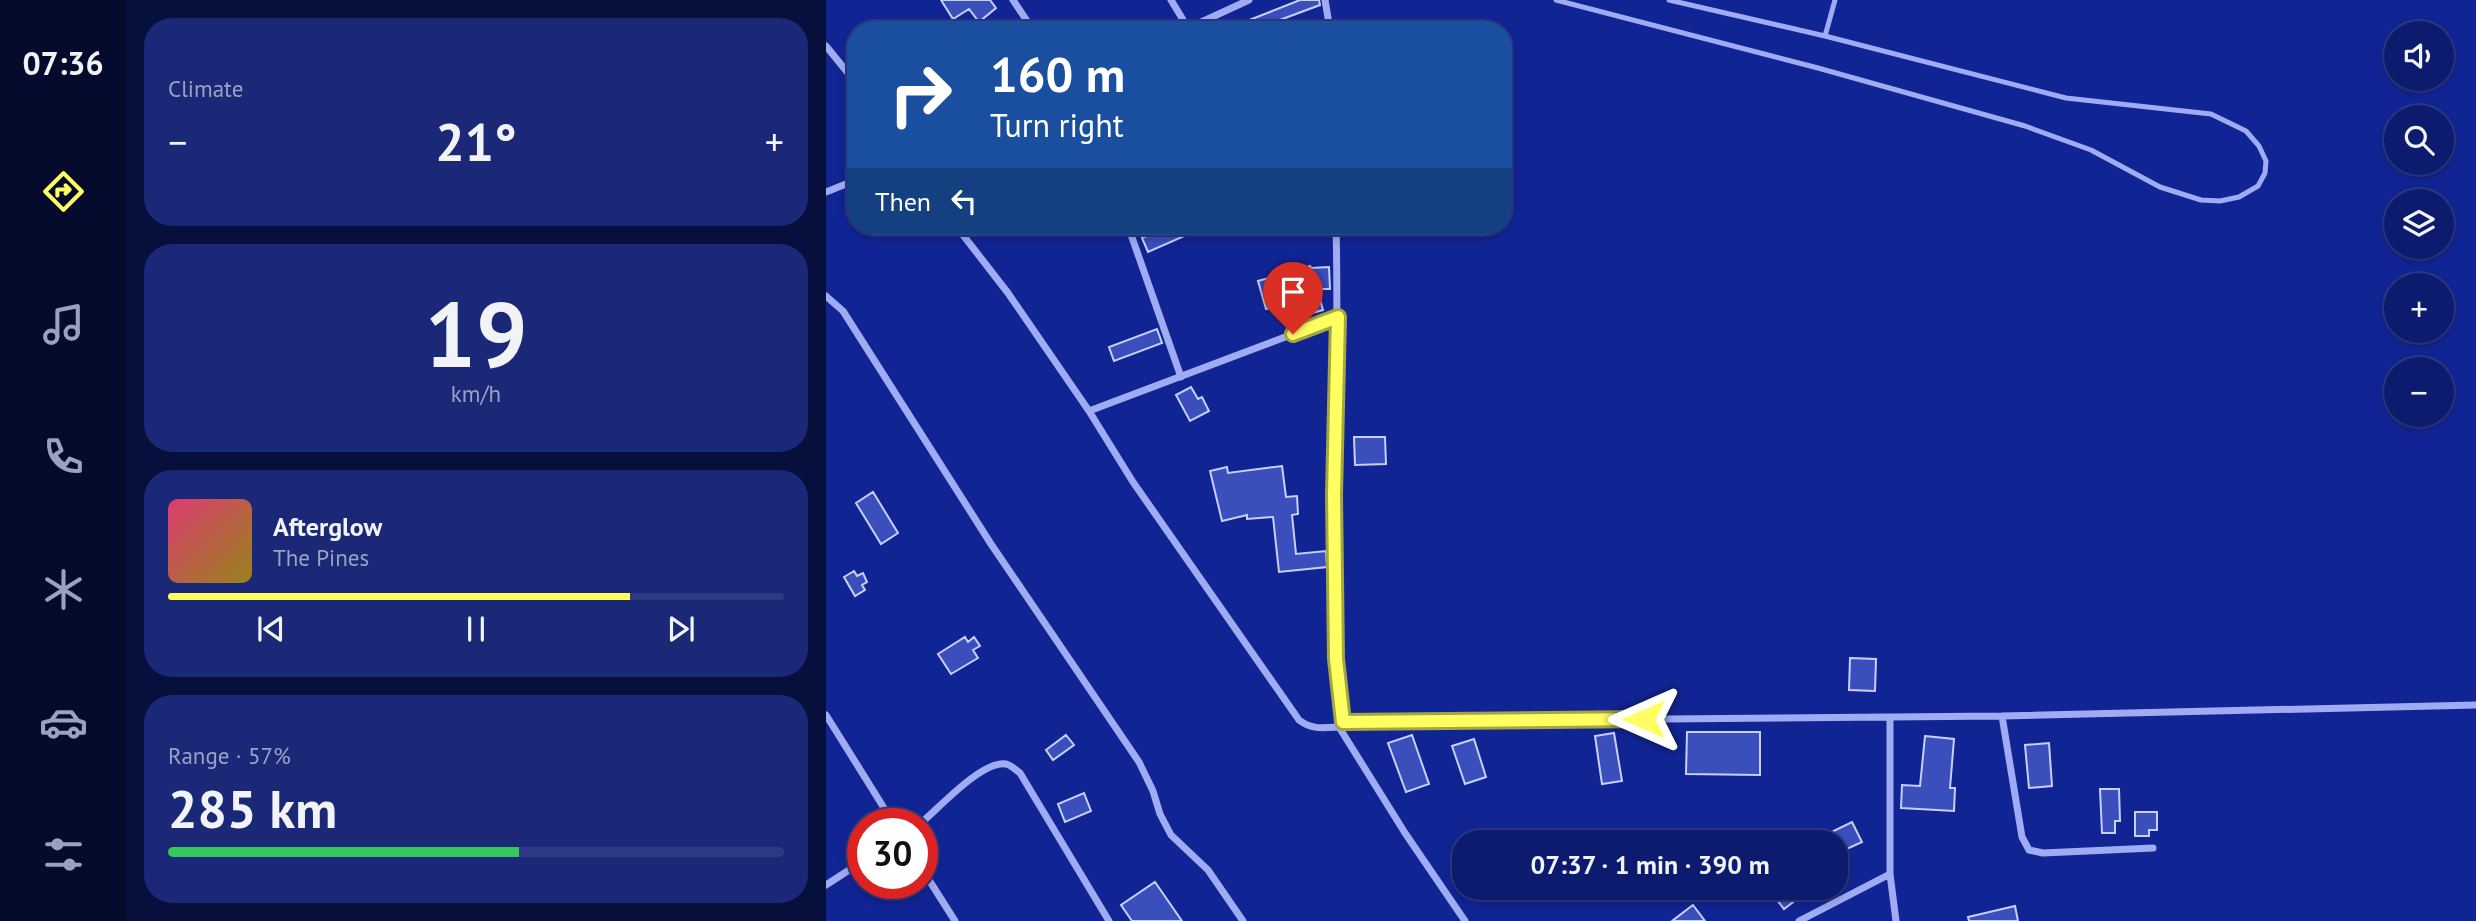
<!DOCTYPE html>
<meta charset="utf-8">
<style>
:root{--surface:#0d1b6f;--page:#1b2877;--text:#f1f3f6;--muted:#9aa1c3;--line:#2d3982;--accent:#feff61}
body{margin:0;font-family:"PT Sans",sans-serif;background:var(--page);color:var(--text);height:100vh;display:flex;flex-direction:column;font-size:26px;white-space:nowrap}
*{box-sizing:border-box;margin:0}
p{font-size:23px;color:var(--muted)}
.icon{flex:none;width:38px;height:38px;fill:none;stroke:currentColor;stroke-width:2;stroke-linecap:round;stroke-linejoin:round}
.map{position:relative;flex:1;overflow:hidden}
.details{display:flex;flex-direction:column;gap:18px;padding:18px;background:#070f3d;width:700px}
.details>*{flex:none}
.top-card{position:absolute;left:21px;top:21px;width:665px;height:214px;border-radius:28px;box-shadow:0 4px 10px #0003,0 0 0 2px var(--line);background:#1a4fa0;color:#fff;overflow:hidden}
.fabs{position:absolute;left:1558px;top:21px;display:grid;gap:14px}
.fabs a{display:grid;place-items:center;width:70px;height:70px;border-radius:50%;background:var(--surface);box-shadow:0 4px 10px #0003,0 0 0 2px var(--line);font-size:35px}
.speed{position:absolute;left:21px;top:808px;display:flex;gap:14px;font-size:35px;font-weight:700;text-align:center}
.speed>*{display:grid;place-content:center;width:91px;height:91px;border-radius:50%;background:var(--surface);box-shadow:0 4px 10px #0003,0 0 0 2px var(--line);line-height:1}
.speed .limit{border:10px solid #d22;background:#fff;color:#111}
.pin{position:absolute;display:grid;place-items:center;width:60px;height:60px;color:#fff;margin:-72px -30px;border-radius:50% 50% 50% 0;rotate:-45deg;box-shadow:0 0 7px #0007}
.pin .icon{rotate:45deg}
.me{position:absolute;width:77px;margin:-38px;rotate:270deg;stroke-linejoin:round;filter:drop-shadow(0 0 5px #0008)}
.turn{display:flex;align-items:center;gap:24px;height:147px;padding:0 28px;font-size:32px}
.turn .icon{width:91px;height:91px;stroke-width:2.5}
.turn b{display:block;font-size:49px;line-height:60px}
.then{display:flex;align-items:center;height:66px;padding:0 28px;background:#0003;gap:14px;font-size:26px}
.big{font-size:52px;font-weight:600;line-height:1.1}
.details .card{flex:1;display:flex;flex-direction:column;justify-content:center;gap:10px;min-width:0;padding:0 24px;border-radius:28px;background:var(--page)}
.details .dial{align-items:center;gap:0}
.dial b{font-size:91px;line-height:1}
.song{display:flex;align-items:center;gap:21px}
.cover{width:84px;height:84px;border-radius:10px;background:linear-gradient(135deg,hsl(340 70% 55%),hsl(50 70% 35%))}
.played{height:7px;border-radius:4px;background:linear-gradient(90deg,var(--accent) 75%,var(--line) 75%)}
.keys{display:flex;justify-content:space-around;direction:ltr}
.heat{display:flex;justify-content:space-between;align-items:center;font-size:38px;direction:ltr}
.charge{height:10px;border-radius:5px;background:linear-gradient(90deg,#34c759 57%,var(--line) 0)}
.trip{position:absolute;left:626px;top:830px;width:396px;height:70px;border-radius:28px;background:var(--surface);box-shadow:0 4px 10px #0003,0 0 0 2px var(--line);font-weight:600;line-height:70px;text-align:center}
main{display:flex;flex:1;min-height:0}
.menu{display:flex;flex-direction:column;width:126px;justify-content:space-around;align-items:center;background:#050b2c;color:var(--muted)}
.menu .icon{width:49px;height:49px}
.menu .active{color:var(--accent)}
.menu b{font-size:32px;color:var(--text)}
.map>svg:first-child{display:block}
.building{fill:#3a4ebc;stroke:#c7d0fd;stroke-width:2}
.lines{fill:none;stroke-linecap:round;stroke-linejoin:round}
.lane{stroke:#9facf3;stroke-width:5}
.street{stroke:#9facf3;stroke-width:7}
.route-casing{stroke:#a5a63f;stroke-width:18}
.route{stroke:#feff61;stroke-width:12}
</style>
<main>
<nav class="menu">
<b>07:36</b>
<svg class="icon active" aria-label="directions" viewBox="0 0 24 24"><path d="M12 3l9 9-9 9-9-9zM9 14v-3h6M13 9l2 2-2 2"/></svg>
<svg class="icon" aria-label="music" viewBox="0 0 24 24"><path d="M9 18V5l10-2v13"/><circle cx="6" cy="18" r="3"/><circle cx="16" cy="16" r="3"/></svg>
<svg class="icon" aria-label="phone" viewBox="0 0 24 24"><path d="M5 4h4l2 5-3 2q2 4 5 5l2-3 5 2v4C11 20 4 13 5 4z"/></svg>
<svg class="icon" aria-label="climate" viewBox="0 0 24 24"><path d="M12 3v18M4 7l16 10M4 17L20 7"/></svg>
<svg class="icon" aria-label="car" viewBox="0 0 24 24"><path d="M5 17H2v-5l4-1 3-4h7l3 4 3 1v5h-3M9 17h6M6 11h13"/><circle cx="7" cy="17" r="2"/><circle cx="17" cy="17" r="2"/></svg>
<svg class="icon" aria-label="filters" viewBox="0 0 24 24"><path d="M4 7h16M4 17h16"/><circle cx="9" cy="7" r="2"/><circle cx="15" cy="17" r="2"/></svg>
</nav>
<section class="details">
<div class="card"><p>Climate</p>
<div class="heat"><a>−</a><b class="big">21°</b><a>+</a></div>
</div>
<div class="card dial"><b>19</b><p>km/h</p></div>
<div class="card">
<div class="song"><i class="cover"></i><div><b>Afterglow</b><p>The Pines</p></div></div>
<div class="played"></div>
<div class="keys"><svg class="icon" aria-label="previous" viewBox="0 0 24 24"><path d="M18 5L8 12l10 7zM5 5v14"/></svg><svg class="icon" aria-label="pause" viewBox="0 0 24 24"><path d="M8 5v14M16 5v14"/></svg><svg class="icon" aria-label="next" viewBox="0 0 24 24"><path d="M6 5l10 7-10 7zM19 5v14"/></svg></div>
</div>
<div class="card"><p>Range · 57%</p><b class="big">285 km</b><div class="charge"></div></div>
</section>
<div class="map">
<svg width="1650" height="921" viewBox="0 0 1650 921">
<rect width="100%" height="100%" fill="#112494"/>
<path class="building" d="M115 0H164L170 8 153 22 143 9 127 19Z
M474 0H493L494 5 427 30H398Z
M343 226H381L322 252 316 238Z
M484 266 485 268 503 267 504 289H491L497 310 472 317 467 302 440 309 432 281Z
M331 329 336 343 288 361 283 347Z
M365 387 372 399 376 397 383 411 364 421 350 395Z
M528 437H559L560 464 529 465Z
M456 466 460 497 471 496 472 514 466 515 470 554 500 551 501 567 453 572 447 517 421 519V515L396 521 384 471 401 467 402 473Z
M47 492 72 533 55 544 30 503Z
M28 571 31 576 37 573 41 582 36 585 39 590 29 596 18 577Z
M139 637 142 642 148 637 154 646 147 650 152 658 125 674 112 654Z
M1024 658 1050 659 1049 691 1023 690Z
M861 732H934V775L860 774Z
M788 733 796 781 776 784 769 736Z
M240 735 248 745 227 760 220 750Z
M586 735 603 784 580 792 562 743Z
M1099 736 1128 739 1124 788H1129L1128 811 1075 808 1076 785 1094 786Z
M648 739 660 777 639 784 626 746Z
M1223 743 1226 786 1203 788 1199 745Z
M1274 789H1293L1294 821H1289V833H1276Z
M258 793 265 811 239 822 232 804Z
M1309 812H1331V830H1323V836H1309Z
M1026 822 1036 842 1010 854V842H985Z
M329 882 356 921H306L295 905Z
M941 887H962L971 899 958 909Z
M867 905 879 921H846Z
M1189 906 1192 921H1143L1142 917Z"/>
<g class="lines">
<path class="lane" d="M730 0 992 68 1199 126 1265 150 1334 187 1375 200 1394 201 1413 197 1432 186 1439 173 1440 161 1433 146 1420 131 1385 114 1240 98 999 36 843 0
M999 36 1009 0"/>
<path class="street" d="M187 0 207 30
M345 0 362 28
M499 0 504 30
M358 30 423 0
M0 46 30 83
M0 192 30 180
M130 226 182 293 263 411 307 482 473 720C486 730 497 728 513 727L517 722C509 671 510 619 509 567 508 453 513 340 510 226
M302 226 355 377
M0 296 17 311 165 544 313 762 327 791 334 814 345 835 382 870 417 921
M263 411 512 317
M0 715 68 824
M1176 716 1196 837 1203 850 1217 853 1327 848
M1064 717V874L1070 921
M517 722 1176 716 1650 705
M513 727 579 833 639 921
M94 824C112 809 156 760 180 764 185 765 190 770 194 773L283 921
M96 869 129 921
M0 885 37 861
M973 921 1064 874"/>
</g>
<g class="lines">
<defs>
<path id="route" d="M467 334 512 317 508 495 510 659 517 722 818 719"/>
</defs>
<use href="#route" class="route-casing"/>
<use href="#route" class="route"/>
</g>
</svg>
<div class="fabs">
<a><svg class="icon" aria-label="sound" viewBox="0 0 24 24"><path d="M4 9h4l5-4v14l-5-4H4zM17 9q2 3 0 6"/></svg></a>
<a><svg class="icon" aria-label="search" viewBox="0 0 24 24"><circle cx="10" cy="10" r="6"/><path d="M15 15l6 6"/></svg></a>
<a><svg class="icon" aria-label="layers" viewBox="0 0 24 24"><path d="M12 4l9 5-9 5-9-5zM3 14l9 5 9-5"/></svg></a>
<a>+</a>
<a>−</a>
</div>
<div class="speed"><div class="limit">30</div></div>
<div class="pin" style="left:467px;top:334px;background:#d93025"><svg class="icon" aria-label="arrive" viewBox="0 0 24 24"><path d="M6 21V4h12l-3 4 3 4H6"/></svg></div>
<svg class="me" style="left:818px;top:719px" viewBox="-20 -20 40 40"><path d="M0-17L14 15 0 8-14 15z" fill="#feff61" stroke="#fff" stroke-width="4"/></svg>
<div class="trip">07:37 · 1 min · 390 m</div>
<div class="top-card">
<div class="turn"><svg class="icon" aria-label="right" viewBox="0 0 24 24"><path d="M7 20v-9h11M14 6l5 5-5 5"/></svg><div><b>160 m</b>Turn right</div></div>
<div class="then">Then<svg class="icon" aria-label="left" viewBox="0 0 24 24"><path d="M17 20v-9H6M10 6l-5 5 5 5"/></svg></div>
</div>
</div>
</main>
